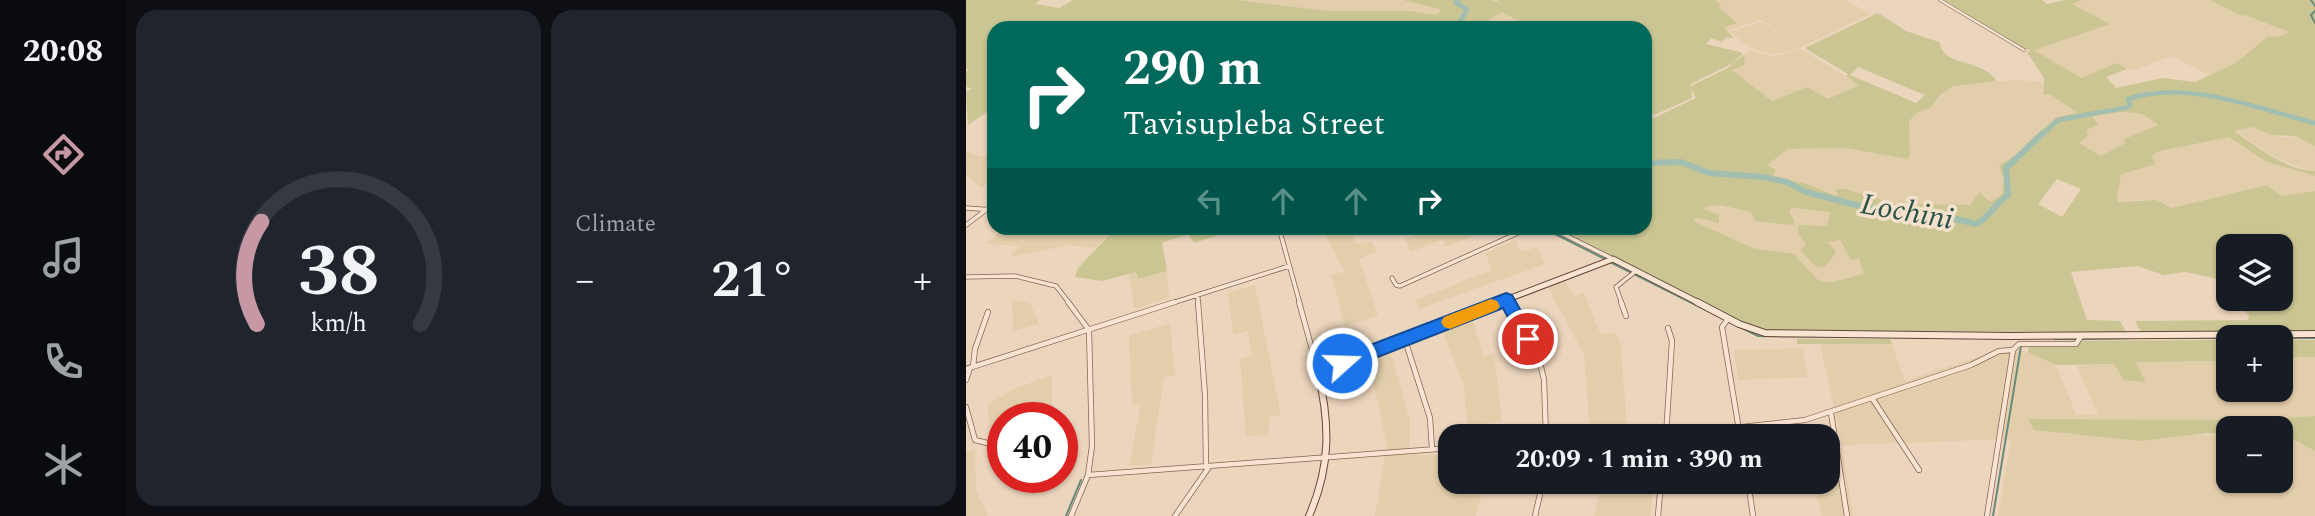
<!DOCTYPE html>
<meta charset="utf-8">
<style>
:root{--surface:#171b24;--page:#20242c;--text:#f1f3f6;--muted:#9ea1a6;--line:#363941;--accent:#c698a3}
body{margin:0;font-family:Spectral,serif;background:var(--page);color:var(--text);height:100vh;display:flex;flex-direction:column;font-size:26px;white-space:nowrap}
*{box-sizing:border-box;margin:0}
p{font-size:23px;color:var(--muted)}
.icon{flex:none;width:38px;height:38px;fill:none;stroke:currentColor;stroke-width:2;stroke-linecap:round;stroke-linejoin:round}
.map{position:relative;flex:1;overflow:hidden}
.side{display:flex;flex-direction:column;gap:10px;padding:10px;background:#0d0f14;width:840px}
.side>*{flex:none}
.top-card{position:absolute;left:21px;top:21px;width:665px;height:214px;border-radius:21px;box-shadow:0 2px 5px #0004;background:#00695c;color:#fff;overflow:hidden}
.fabs{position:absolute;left:1250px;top:234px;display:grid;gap:14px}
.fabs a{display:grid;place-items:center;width:77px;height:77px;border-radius:14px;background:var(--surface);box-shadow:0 2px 5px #0004;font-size:35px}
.speed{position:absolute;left:21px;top:402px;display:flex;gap:14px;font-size:35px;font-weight:700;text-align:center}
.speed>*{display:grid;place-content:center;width:91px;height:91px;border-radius:50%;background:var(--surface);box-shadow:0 2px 5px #0004;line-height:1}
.speed .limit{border:10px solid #d22;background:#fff;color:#111}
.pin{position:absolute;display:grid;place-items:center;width:60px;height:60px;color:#fff;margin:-30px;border:4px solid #fff;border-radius:50%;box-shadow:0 2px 7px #0007}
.me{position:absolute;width:77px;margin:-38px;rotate:70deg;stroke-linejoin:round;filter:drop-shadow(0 0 5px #0008)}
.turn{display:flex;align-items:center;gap:24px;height:147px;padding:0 21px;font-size:32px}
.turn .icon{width:91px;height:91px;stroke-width:2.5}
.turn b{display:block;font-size:49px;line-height:60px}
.lanes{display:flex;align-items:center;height:66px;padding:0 21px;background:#0003;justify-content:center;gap:35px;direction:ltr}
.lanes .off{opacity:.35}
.big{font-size:52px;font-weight:700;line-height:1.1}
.side .card{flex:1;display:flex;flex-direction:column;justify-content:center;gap:10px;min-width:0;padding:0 24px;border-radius:21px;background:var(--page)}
.side .dial{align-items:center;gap:0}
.dial svg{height:182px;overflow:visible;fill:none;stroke:var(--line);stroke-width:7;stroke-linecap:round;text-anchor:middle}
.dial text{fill:var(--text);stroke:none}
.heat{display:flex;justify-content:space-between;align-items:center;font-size:38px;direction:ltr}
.side .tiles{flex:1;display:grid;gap:10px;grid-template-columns:repeat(2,1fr)}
.trip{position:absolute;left:472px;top:424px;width:402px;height:70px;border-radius:21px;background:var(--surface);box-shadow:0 2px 5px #0004;font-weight:700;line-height:70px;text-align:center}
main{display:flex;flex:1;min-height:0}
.dock{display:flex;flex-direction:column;width:126px;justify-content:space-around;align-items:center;background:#090b0e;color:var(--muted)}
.dock .icon{width:49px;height:49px}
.dock .active{color:var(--accent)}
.dock b{font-size:32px;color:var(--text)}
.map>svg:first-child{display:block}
.farmland{fill:#e2ceab}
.green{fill:#cac592;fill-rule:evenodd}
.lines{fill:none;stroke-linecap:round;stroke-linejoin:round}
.stream{stroke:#698b7c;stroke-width:2}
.river-far1{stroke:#a1beb0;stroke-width:4.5}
.river{stroke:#a1beb0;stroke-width:6}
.street-far2-casing{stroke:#846657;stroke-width:3.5}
.street-far1-casing{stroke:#846657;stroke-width:5}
.street-casing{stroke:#846657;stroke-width:6}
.secondary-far1-casing{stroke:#65473a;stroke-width:7}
.secondary-casing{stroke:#65473a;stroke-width:8}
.street-far2{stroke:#f8e4d0;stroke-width:2.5}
.street-far1{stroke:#f8e4d0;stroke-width:3.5}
.street{stroke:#f8e4d0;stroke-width:4.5}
.secondary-far1{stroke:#f8e4d0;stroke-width:5}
.secondary{stroke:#f8e4d0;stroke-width:6}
.route{fill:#1a73e8;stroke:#114b97;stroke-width:2}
.slow{fill:#f59e0b}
.labels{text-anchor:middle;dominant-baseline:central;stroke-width:7;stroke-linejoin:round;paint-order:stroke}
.water-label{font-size:30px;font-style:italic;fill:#2a5348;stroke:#f4e1cc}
</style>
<main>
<nav class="dock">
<b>20:08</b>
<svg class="icon active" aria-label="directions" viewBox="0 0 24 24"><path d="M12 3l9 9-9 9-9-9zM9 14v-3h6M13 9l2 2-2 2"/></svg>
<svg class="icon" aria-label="music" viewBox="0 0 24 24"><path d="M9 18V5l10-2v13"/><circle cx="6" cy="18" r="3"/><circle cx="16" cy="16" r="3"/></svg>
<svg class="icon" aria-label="phone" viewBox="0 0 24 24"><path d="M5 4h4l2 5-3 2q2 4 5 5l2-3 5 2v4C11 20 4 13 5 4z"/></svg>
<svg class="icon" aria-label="climate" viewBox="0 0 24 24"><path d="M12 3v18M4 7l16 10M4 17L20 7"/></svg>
</nav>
<section class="side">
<div class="tiles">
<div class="card dial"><svg viewBox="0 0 100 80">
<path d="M14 69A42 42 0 1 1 86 69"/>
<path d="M14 69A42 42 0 0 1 16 24" stroke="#c698a3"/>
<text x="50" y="56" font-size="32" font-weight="700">38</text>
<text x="50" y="72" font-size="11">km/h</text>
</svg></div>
<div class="card"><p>Climate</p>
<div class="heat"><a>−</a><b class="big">21°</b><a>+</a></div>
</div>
</div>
</section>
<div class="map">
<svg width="1349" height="516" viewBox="0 0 1349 516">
<rect width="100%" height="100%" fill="#ecd5bd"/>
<path class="farmland" d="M271 0H437L463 5 474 11 468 15 445 11H363Z
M748 0H879L905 14 827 51 804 54 785 48 763 32 795 22 826 40 795 20 762 30 759 27 770 23 751 7 756 5Z
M1117 0H1244L1276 16 1279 14 1324 32 1315 36 1301 37 1270 63 1244 75 1205 56 1165 71 1151 63 1115 78 1067 50 1143 24 1105 4Z
M536 12 561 23 566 28H518L523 20Z
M835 49 894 85 861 99 841 87 806 101 765 69 778 65 779 54 784 51 809 56Z
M1054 80 1076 82 1077 94 1085 95 1113 114 1074 133 1060 144 1058 151 1034 169 1038 179 1036 195 1024 203 1010 200 1004 205 990 206 930 204 879 189 872 196 841 184 805 176 802 166 820 149 880 148 941 159 944 155 943 121 951 113 966 107 981 90 996 84Z
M1157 112 1176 114 1194 125 1158 139 1159 143 1135 156 1112 143 1121 135 1120 130 1125 116Z
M1286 127 1317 138 1330 136 1349 146V171L1337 169 1305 155 1268 130Z
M1263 137 1299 161 1349 176V191L1316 197 1301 185 1206 208 1198 203 1180 200 1152 201 1150 194 1154 175 1169 168 1190 152Z
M28 149V179L15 188 0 174V151L16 157Z
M754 205 786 212H823L825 208 864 212 861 226 835 238 841 246 835 250 862 267 870 252 862 242 874 239 885 260 893 259 899 274 866 282 853 281 828 254 787 248 727 221 729 218 743 222 739 207Z
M86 228H150L129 248 104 245 44 257 53 246 21 244 36 229 73 231Z
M355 228H385L390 244 406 241 411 252 393 259 412 315 379 326 365 275 379 271Z
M471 228H512L515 233 481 247 476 240 445 252 438 239Z
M549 240 555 252 571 247 579 264 453 309 450 300 525 270 520 253Z
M201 271 203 298 168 309 163 274 171 272 173 279Z
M599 281 608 296 618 293 635 335 650 332 655 346 661 432 624 434 618 355 582 287Z
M289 285 315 416 304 417 302 435 280 436 274 359 286 355 282 331 267 335 262 293Z
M46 300 64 303 73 324 47 331Z
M507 320 517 356 528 354 536 421 502 426 497 382 477 332Z
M204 323 209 375 198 378 185 464 163 466 175 403 166 405 163 336Z
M854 344H926L939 381 1039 348 1062 352 1090 365 1110 414 1132 415 1111 366 1148 364 1180 381 1168 362 1262 361V390H1314V358L1349 357V416L1284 420 1063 419 1096 434 1261 435 1262 481H1314V441L1328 440 1349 451V516H1032L1045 439 876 445Z
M837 348 842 377 772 380 768 350Z
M424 350 444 421 443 455H481V475L485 476V481H518L510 516H409L421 445 402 359Z
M86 375V418H37V429L23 435 22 404 50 388Z
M876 448 887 516H856L847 481H863V449Z
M9 449 10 490 22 516H0V452Z
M642 481 687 486 684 516H628L633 494 642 493Z"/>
<path class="green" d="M0 0H74L69 4 93 8 107 0H271L363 11H445L468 15 474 12 473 9 437 0H523L531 1 536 6 531 0H748L756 5 752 7 771 23 759 27 743 8 768 39 760 37 756 42 745 38 740 44 777 53 767 63 725 84 726 98 688 115 679 110V28H566L536 12 523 20 518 28H28V112H21L2 125 0 92 6 88 0 87V72L4 69H0Z
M978 0H1076L1081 4 1099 0H1117L1106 4 1144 24 1068 50 1115 78 1151 63 1161 69 1140 77 1150 88 1196 78 1229 82 1270 63 1301 37 1315 36 1323 32 1279 15 1276 16 1244 0H1349V146L1330 136 1305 135 1286 127 1268 131C1291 147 1321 171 1349 171V176L1299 161 1263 137 1190 152 1186 156 1189 164 1154 175C1156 185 1149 190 1152 202L1190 200 1206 208 1301 185 1316 196 1349 191V332H1175L1169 321 1282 320 1283 316 1271 299H1314V247H1262V287L1257 280 1219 272 1198 275 1171 266 1105 272 1121 320 1154 321 1160 332 802 331 771 321 590 228H679V122L730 98 725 88 727 85 760 69 779 54 778 65 766 70 806 101 841 87 862 99 893 85 880 76 882 74 839 48 912 13 940 31 973 42C975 45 975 49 977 51 986 65 1015 60 1031 81L988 86 975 94 966 107 951 113 943 121 944 156 941 159 880 148 821 149 802 165 809 170 807 177 841 184 871 196 870 189H879L930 204 1004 205 1014 192 1024 202 1036 195 1038 179 1033 166 1057 151 1060 144 1091 117 1112 113 1085 95 1077 94 1078 78 1061 52 1066 50 1058 49ZM892 67 959 95 950 103 884 75ZM1157 112 1176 114 1193 125 1158 139 1159 143 1135 156 1113 143 1122 135 1120 130 1132 125 1126 116ZM1091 179 1115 189 1096 217 1072 204ZM754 205 785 212 789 221 827 225 828 220 823 212 826 208 864 212 861 226 833 225 832 232 840 245 834 250C851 267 856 278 870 252L862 242 874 240 885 260 893 259 898 274 866 282 853 281 828 254 787 248 727 221 730 218 753 223V215L739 210V207Z
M150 228H249L253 235 228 243 222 234 196 243 201 271 172 279 170 272 136 281 109 277 112 268Z
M831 339H924L926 344H831Z
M1262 340V361L1169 362 1180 382 1158 380 1148 364 1090 365 1062 352 1064 341Z
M1314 340H1349V357L1315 358Z
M1349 416V451L1328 440 1314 441V429H1262V435L1241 433 1175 441 1068 430 1062 419 1284 420Z"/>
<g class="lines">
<path class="stream" d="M1345 0 1349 6
M1349 11 1345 15 1349 23
M577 228 639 259
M644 262 792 336 914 337
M948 338H988
M1182 338H1262
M1314 338H1349
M1088 339H1110
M1116 339 1170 338
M100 516 115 480
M1027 516 1055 346"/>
<path class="river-far1" d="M492 0 490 3 501 9 494 22 501 28
M1076 135 1092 120 1158 108 1164 106 1162 99C1222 79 1292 109 1349 123"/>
<path class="river" d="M679 163 715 162 743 173 797 177 821 182 840 192 890 205 936 214 982 217 1010 224C1023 218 1029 203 1042 195L1040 168 1077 133"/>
<defs>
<path id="street-far2" d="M974 0 1058 50"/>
<path id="street-far1" d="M0 208 28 210
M0 225 28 204
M313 228 334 304
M585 228 645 258
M0 277 49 276 90 286 104 304
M426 278 430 285 434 286 563 228
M232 295V304
M541 300 543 304
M203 304 323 266
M656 304 650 287 670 271"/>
<path id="street" d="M102 302 123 330 126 446 122 475 105 516
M232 302 239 395 240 467
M333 302 352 371
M542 302 573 358 578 380 580 436
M655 302 660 316
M762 319 756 327 774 436
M439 340 464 418 466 449
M7 367 9 349 22 312
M0 369 209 302
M0 380 4 368
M906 398 953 470
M0 407 9 440 37 447
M865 413 881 516
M695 436 839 420 1005 365 1033 351 1047 350 1053 344H1110L1116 335
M700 436 706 341 702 328
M122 475 485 448
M782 481 787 516
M209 516 243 467
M569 516 577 481
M692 516 695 481
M1021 516 1047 350"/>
<path id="secondary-far1" d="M529 304 647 259 735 304"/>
<path id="secondary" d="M731 302 773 324 799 333 1045 336 1349 334
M343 516C365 466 364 424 352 372L534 302"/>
</defs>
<use href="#street-far2" class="street-far2-casing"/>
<use href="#street-far1" class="street-far1-casing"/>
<use href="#street" class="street-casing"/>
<use href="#secondary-far1" class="secondary-far1-casing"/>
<use href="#secondary" class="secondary-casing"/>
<use href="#street-far2" class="street-far2"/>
<use href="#street-far1" class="street-far1"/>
<use href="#street" class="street"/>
<use href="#secondary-far1" class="secondary-far1"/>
<use href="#secondary" class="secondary"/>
</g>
<path class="route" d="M540 293 546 295 568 334 571 339 568 344H556L537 308 376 371 370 368 367 363 370 358Z"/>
<path class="slow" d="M525 299 531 301 534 306 531 310 484 329 478 327 475 322 478 317Z"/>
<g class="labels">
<g class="water-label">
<text transform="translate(941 212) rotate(10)">Lochini</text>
</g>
</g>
</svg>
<div class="fabs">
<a><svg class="icon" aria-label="layers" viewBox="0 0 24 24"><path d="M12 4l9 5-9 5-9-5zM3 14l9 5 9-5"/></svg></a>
<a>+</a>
<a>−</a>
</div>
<div class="speed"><div class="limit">40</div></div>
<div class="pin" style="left:562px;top:339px;background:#d93025"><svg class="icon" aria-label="arrive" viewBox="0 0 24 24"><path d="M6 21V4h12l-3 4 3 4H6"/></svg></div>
<svg class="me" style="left:376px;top:363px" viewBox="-20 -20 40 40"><circle r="17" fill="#1a73e8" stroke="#fff" stroke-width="3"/><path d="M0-11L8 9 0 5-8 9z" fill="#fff"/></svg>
<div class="trip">20:09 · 1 min · 390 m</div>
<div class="top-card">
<div class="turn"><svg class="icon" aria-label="right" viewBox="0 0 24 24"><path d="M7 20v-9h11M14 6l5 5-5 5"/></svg><div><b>290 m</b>Tavisupleba Street</div></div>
<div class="lanes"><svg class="icon off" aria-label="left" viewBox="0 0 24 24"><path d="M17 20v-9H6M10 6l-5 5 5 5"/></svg><svg class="icon off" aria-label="ahead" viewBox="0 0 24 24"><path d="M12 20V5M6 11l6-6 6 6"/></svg><svg class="icon off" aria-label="ahead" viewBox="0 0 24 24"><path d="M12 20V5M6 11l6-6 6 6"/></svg><svg class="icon" aria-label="right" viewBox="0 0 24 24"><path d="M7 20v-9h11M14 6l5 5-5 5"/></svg></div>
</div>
</div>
</main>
